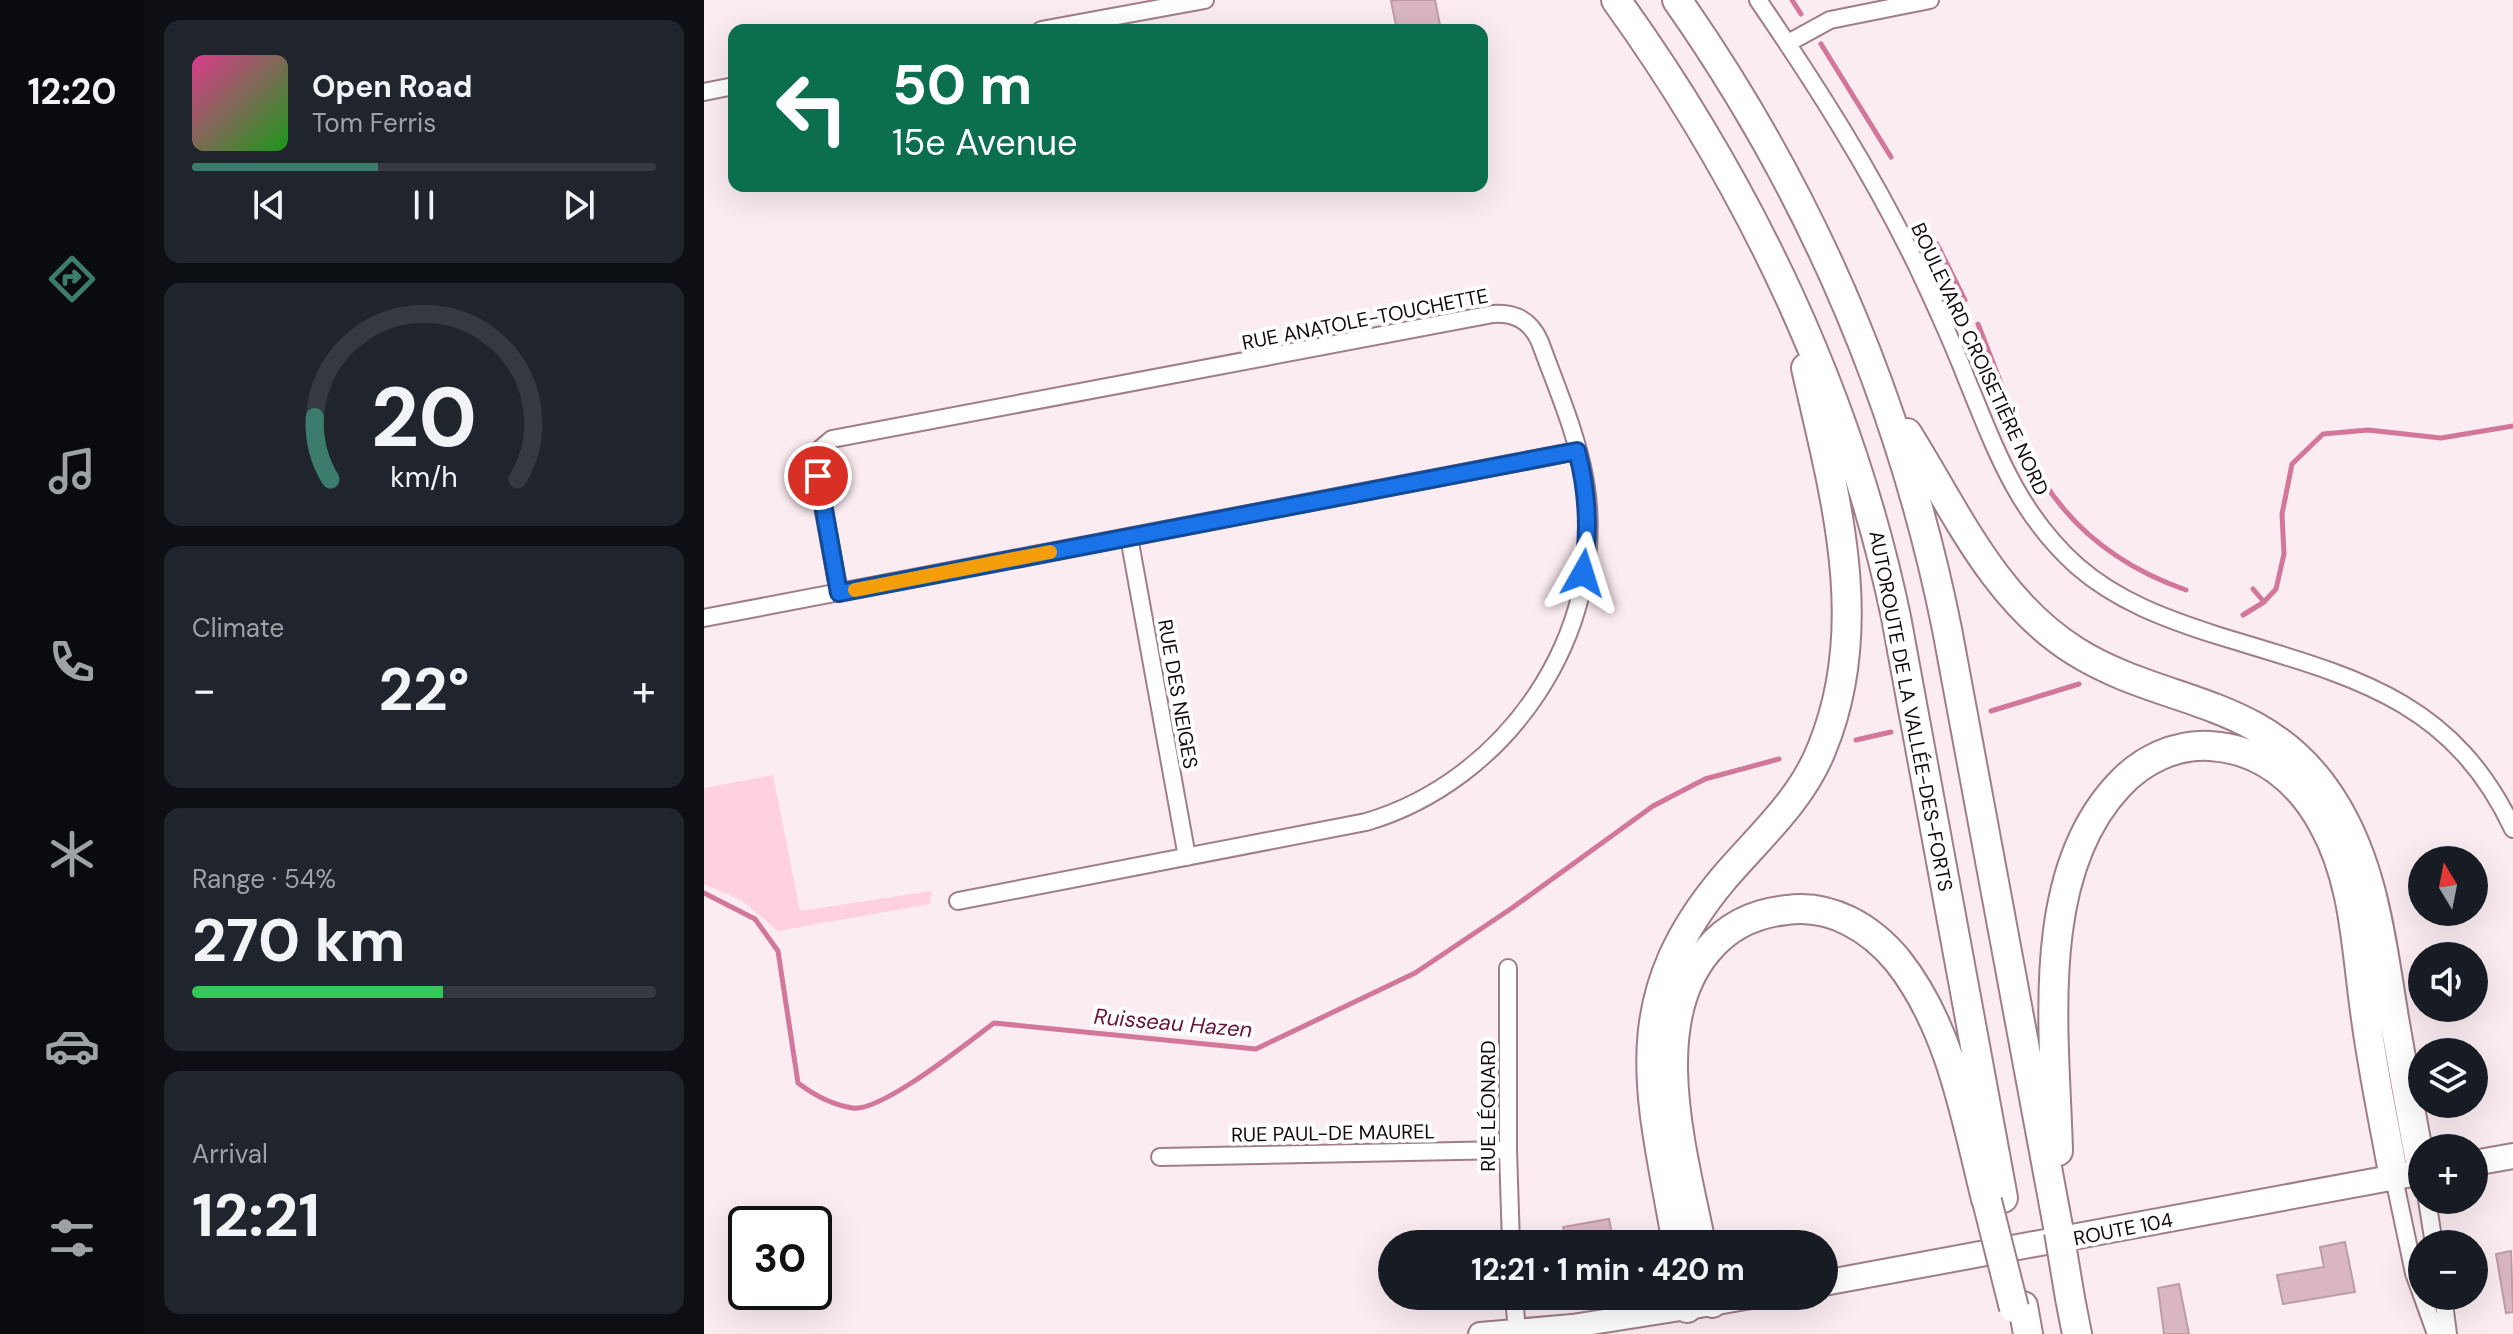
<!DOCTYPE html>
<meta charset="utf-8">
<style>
:root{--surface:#171b24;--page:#20242c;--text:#f1f3f6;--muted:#9ea1a6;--line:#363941;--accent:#3b7c6d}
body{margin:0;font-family:"DM Sans",sans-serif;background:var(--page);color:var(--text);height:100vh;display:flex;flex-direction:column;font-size:30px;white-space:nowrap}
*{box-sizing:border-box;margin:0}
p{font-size:26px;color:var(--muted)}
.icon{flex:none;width:44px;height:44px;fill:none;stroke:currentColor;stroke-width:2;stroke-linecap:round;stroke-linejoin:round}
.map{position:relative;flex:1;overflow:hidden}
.drawer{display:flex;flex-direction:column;gap:20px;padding:20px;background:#0d0f14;width:560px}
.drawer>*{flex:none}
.hud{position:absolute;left:24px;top:24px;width:760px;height:168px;border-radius:16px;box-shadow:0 8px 32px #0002;background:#0b6e4f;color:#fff;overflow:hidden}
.needle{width:52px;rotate:350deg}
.controls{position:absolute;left:1704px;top:846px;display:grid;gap:16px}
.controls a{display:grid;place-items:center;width:80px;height:80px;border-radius:50%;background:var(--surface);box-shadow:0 8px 32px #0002;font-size:40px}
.speed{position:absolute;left:24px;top:1206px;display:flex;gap:16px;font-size:40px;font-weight:700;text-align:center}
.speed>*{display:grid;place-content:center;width:104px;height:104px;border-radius:50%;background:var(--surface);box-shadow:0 8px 32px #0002;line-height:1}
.speed .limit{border:4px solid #111;border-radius:12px;background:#fff;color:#111}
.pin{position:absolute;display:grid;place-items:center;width:68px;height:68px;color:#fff;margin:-34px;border:4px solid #fff;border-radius:50%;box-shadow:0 2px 8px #0007}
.me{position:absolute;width:88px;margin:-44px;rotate:6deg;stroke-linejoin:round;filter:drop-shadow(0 0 6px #0008)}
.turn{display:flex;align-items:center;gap:28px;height:168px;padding:0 32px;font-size:36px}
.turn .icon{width:104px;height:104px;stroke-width:2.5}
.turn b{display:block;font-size:56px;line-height:68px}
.big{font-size:60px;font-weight:700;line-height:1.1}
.drawer .widget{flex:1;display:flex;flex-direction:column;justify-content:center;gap:12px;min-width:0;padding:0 28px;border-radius:16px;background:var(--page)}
.drawer .dial{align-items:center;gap:0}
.dial svg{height:208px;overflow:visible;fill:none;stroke:var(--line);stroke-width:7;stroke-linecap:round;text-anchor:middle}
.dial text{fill:var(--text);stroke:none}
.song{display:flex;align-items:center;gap:24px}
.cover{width:96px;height:96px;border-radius:12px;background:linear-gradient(135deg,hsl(330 70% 55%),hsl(120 70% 35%))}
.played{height:8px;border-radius:4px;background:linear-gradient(90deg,var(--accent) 40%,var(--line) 40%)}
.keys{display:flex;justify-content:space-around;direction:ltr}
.heat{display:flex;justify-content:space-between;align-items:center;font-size:44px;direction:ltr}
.charge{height:12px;border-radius:6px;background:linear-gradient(90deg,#34c759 54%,var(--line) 0)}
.trip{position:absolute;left:674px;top:1230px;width:460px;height:80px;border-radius:40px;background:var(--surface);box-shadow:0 8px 32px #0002;font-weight:700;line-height:80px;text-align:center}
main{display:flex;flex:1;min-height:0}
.tab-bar{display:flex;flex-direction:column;width:144px;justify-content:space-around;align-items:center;background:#090b0e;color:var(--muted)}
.tab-bar .icon{width:56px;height:56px}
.tab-bar .active{color:var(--accent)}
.tab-bar b{font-size:36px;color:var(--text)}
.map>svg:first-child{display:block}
.green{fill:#ffd1e0}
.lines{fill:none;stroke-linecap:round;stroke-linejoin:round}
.stream{stroke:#d2769a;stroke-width:5}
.building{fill:#d9b6c2;stroke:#bd9ba7;stroke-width:2}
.street-casing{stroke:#9f7e89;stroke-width:20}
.secondary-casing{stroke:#9f7e89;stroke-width:26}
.primary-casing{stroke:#9f7e89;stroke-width:28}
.highway-casing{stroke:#9f7e89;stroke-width:32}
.street{stroke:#fff;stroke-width:16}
.secondary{stroke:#fff;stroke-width:22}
.primary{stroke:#fff;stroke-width:24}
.highway{stroke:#fff;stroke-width:28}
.highway-bridge-casing{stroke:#9f7e89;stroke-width:32;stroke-linecap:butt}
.highway-bridge{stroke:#fff;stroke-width:28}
.route-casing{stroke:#114b97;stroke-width:20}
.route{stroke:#1a73e8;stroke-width:14}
.slow{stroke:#f59e0b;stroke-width:14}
.labels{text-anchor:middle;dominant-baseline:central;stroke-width:8;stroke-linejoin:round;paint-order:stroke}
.street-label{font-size:20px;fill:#14090d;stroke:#fff}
.water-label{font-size:22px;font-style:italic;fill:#67143c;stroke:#fff}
</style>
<main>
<nav class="tab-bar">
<b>12:20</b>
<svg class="icon active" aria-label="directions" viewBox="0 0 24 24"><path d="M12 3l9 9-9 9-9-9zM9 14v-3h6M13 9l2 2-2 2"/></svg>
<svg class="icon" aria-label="music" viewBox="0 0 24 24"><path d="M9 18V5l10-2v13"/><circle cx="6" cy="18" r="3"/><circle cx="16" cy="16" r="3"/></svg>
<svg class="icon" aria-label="phone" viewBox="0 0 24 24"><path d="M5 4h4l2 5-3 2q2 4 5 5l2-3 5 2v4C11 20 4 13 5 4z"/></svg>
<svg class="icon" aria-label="climate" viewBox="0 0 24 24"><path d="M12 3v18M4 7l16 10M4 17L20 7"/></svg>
<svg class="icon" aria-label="car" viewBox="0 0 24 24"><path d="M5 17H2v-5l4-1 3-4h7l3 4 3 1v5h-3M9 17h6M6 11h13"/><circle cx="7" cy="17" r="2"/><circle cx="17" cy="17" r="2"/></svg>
<svg class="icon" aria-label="filters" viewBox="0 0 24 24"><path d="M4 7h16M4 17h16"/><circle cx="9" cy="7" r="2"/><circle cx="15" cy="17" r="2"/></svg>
</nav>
<section class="drawer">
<div class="widget">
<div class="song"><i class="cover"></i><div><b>Open Road</b><p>Tom Ferris</p></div></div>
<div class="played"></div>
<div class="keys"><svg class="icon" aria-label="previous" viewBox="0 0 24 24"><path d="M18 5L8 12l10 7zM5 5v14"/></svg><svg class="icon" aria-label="pause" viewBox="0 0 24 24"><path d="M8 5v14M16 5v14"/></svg><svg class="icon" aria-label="next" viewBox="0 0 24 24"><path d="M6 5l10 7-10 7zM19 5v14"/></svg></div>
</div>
<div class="widget dial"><svg viewBox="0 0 100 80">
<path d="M14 69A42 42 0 1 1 86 69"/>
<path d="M14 69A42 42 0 0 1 8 45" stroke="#3b7c6d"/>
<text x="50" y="56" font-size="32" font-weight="700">20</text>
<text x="50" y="72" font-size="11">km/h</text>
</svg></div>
<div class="widget"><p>Climate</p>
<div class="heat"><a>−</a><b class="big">22°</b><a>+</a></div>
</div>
<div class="widget"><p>Range · 54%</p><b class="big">270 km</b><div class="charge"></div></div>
<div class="widget"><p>Arrival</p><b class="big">12:21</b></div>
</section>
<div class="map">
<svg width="1809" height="1334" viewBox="0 0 1809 1334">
<rect width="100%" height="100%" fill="#fbecf1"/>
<path class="green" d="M69 775 96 911 228 891 226 904 74 931 37 900 0 884V788Z"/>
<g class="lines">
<path class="stream" d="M1088 0 1097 14
M1117 44 1187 157
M1233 244 1261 300
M1274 324 1320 443
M1338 479C1372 534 1422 569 1482 590
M1549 589 1560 602
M1539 615 1560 602 1572 589 1580 554 1578 514 1588 464 1619 434 1664 430 1737 438 1809 426
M1287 711 1375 684
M1152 740 1187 732
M0 893 51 919 74 951 94 1083C110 1095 128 1105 149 1108 178 1112 264 1042 290 1023L552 1049 711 973 808 908 949 806 1001 779 1075 759"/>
</g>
<path class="building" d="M695 0H731L737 30H693L687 1Z
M905 1219 910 1244H863L859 1227Z
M1641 1242 1651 1292 1579 1304 1573 1275 1620 1267 1616 1247Z
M1807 1251 1809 1312 1802 1313 1792 1254Z
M1475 1284 1485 1334H1460L1454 1288Z"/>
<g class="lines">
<defs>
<path id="street" d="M1054 0C1112 85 1167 171 1212 264 1230 302 1248 341 1263 380 1292 451 1314 513 1373 566 1413 601 1462 619 1512 635 1641 675 1746 695 1809 829
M337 30 501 0
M1084 43 1126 20 1226 0
M0 92 30 86
M425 537 483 857
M135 593 111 463 115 450 128 439 789 314C811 312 827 321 836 342 853 389 875 438 882 488 903 635 802 781 662 822L254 901
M0 618 873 451
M804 968V1150L807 1244
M456 1157 804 1150
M1690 1178 1710 1273 1732 1334
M1723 1200 1730 1244
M810 1296 813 1332
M1739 1296 1744 1334"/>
<path id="secondary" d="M776 1334 868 1326 983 1308"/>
<path id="primary" d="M1770 1163 1809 1156
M1120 1283 1708 1174
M990 1306 1047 1296"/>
<path id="highway" d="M912 0C1045 185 1145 393 1192 617L1299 1198
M973 0C1107 191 1197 401 1243 629L1355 1232
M1203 433C1252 511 1290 600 1371 651 1457 705 1555 696 1621 789 1669 856 1677 939 1690 1018 1699 1069 1708 1121 1718 1172
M1354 1151C1351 1036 1329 876 1415 785 1438 760 1471 744 1506 746 1557 749 1595 780 1619 824 1651 881 1652 948 1661 1011 1668 1067 1680 1122 1690 1178
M973 1244C948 1098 914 1004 1020 878 1055 837 1098 800 1118 748 1169 624 1130 492 1102 368
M997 1244C980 1157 940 1025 1004 950 1024 926 1052 913 1083 910 1127 904 1167 928 1194 961 1247 1028 1262 1119 1282 1199
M981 1296 983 1308
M1007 1296 1008 1303
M1366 1298 1373 1334
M1319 1306 1324 1334"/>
</defs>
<use href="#street" class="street-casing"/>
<use href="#secondary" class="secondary-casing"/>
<use href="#primary" class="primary-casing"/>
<use href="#highway" class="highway-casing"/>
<use href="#street" class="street"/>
<use href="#secondary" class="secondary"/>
<use href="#primary" class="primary"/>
<use href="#highway" class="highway"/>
<defs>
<path id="highway-bridge" d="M1283 1201 1310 1308
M1355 1232 1366 1298"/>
</defs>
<use href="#highway-bridge" class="highway-bridge-casing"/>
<use href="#highway-bridge" class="highway-bridge"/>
</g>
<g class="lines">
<defs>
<path id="route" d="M114 476 135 593 873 451C884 492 886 531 879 573"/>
</defs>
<use href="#route" class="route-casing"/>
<use href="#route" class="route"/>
<path class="slow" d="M151 590 346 552"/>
</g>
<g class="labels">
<g class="street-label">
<text transform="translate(661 319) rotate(-11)">RUE ANATOLE-TOUCHETTE</text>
<text transform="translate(1276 359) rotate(65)">BOULEVARD CROISETIÈRE NORD</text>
<text transform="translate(474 694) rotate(80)">RUE DES NEIGES</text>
<text transform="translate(1207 711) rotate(79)">AUTOROUTE DE LA VALLÉE-DES-FORTS</text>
<text transform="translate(784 1106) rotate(-90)">RUE LÉONARD</text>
<text transform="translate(629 1133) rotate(-1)">RUE PAUL-DE MAUREL</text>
<text transform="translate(1419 1229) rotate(-11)">ROUTE 104</text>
</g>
<g class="water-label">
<text transform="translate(469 1023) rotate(5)">Ruisseau Hazen</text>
</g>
</g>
</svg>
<div class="controls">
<a><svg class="needle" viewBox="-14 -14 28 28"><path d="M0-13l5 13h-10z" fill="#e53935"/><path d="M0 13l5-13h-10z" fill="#9ea1a6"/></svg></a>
<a><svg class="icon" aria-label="sound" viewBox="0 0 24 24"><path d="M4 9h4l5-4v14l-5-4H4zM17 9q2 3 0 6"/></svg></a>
<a><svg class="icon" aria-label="layers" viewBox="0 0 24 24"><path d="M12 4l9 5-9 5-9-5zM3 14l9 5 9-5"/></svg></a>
<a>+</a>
<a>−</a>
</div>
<div class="speed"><div class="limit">30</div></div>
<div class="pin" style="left:114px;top:476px;background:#d93025"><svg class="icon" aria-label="arrive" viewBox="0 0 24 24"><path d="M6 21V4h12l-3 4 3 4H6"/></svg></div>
<svg class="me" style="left:879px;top:573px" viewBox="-20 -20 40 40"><path d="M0-17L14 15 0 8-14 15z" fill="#1a73e8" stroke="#fff" stroke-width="4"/></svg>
<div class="trip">12:21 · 1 min · 420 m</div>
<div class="hud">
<div class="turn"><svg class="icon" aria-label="left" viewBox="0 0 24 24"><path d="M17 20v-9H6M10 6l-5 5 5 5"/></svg><div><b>50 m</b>15e Avenue</div></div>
</div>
</div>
</main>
